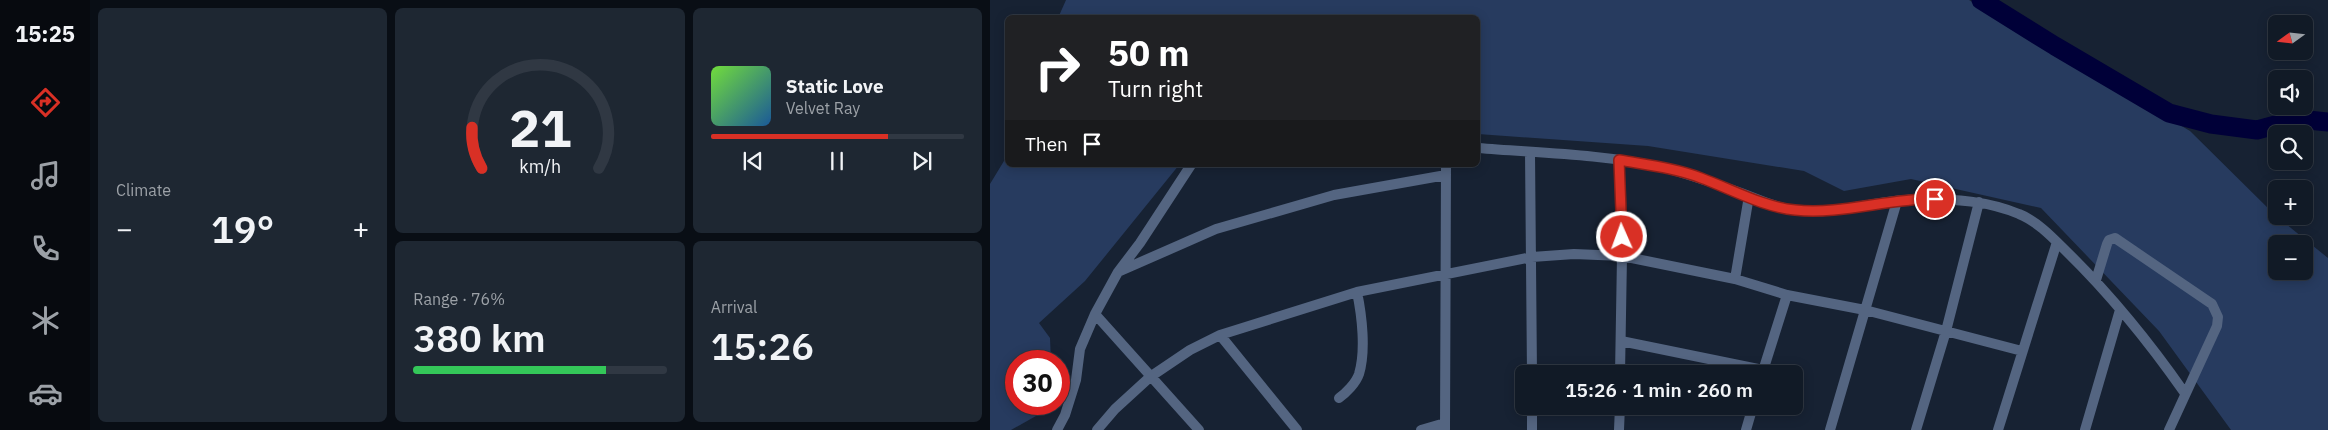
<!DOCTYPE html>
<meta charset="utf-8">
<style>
:root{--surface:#111a26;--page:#1e2732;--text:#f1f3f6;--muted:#9ca1a7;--line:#303843;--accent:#d93025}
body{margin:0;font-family:"IBM Plex Sans",sans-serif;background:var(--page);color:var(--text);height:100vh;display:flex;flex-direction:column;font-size:19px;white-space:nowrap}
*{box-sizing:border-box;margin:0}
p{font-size:16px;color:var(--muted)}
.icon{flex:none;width:28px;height:28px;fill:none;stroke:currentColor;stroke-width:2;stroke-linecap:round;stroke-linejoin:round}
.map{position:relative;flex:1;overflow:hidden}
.panel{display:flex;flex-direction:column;gap:8px;padding:8px;background:#090e15;width:900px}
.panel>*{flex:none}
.guide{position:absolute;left:15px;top:15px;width:475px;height:152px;border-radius:8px;box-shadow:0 2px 12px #0003,0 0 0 1px var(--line);background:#202124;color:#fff;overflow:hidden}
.needle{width:32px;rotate:255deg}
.tools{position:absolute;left:1278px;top:15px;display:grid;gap:10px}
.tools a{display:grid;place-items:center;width:45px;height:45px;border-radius:8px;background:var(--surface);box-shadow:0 2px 12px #0003,0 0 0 1px var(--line);font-size:25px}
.speed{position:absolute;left:15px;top:350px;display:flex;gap:10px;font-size:25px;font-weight:700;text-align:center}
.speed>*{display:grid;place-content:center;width:65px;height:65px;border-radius:50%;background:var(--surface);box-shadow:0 2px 12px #0003,0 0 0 1px var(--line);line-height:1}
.speed .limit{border:8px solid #d22;background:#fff;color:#111}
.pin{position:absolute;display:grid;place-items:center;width:42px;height:42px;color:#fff;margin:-21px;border:2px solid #fff;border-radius:50%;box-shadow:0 1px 5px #0007}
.me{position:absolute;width:55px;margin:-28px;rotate:358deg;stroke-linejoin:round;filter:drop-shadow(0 0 4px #0008)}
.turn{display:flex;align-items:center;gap:18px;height:105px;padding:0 20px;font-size:22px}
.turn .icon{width:65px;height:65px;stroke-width:2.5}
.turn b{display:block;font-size:35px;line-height:42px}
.then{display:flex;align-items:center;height:48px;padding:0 20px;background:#0003;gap:10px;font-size:19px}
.big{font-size:38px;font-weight:600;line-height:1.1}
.panel .tile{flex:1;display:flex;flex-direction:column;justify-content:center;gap:8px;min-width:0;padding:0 18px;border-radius:8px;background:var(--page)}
.panel .dial{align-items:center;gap:0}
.dial svg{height:130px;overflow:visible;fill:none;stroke:var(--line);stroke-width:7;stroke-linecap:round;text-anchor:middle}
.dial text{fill:var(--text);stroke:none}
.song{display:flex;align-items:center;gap:15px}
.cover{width:60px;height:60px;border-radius:8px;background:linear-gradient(135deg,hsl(100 70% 55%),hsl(210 70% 35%))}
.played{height:5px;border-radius:2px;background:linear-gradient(90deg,var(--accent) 70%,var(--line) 70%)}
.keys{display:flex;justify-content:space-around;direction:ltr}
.heat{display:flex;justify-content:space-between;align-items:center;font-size:28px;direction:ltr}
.charge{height:8px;border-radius:4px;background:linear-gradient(90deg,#34c759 76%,var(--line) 0)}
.panel .tiles{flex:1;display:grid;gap:8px;grid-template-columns:repeat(3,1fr)}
.tile:first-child{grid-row:span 2}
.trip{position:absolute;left:525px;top:365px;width:288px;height:50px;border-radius:8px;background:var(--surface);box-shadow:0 2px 12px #0003,0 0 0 1px var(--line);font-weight:600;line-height:50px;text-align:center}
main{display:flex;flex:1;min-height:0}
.tabs{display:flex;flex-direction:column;width:90px;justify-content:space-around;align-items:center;background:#070a0f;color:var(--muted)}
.tabs .icon{width:35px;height:35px}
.tabs .current{color:var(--accent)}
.tabs b{font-size:22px;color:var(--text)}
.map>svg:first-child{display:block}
.green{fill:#273b5f;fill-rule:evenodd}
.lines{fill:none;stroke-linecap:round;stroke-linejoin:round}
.river{stroke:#000038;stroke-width:19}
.street{stroke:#546581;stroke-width:10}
.route-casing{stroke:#8d1f18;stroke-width:12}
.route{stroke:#d93025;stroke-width:9}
</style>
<main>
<nav class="tabs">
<b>15:25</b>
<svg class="icon current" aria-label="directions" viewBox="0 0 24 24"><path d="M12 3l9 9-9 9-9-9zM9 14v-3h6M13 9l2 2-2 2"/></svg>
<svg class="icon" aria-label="music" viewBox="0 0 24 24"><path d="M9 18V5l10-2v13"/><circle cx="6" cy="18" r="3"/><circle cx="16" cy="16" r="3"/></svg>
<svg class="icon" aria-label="phone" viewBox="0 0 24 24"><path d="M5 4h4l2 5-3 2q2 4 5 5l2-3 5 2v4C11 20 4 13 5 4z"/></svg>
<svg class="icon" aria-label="climate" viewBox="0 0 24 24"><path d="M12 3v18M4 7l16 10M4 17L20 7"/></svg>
<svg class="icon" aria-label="car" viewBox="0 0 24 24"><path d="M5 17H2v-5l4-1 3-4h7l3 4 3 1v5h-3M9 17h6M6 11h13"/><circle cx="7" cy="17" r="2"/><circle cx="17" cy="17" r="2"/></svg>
</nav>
<section class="panel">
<div class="tiles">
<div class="tile"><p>Climate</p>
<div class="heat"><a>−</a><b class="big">19°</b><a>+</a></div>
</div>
<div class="tile dial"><svg viewBox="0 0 100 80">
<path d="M14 69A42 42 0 1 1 86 69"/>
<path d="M14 69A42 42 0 0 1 8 44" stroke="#d93025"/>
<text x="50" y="56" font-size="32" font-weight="700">21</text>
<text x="50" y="72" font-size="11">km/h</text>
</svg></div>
<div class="tile">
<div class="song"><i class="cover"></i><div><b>Static Love</b><p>Velvet Ray</p></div></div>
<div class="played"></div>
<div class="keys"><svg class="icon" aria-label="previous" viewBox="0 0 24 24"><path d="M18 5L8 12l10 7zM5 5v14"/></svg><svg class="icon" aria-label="pause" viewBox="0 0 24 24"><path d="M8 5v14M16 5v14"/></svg><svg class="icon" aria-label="next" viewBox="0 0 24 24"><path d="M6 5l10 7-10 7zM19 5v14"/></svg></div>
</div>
<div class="tile"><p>Range · 76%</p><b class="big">380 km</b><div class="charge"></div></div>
<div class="tile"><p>Arrival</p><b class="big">15:26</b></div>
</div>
</section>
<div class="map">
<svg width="1338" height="430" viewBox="0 0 1338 430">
<rect width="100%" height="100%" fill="#172233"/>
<path class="green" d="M76 0H979L1200 131 1286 216 1338 258V430H1241L1169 331 1051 208 921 179 854 191 814 171 658 146 488 134V18H68ZM1286 244H1314V271H1286Z
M17 156 18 165H189L95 281 49 323 60 338 61 361H26V404H62V407L21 430H0V184Z"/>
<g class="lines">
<path class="river" d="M991 0 1065 46 1179 113 1221 124 1267 130 1308 119 1338 122"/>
<path class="street" d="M488 148C548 153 611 154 671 167 698 174 724 183 751 193 768 199 785 208 804 210 847 216 888 199 931 199 965 199 998 201 1029 214 1047 221 1063 238 1076 251 1120 294 1159 342 1194 392
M540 153 542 374
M629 160 632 256 630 374
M128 272 226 229 344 195 456 175
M745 279 759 196
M1106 280 1117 244 1119 240 1125 238 1222 304 1228 317 1227 326 1179 430
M105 314 209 430
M230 335 307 430
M631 341 773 370
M772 374 797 295
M349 398C356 393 366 383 369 374 376 351 372 316 367 292
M67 430 75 415 86 380 90 349 105 314 128 272 150 243 201 165
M107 430 125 409 160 377 200 350 230 335 367 292 542 257 584 254 632 256 745 279 797 295 875 310 1032 351
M431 430 455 423
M455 430 456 165
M542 430V406
M629 430 630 406
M756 430 763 406
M840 430 907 201
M926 430 956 331 989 202
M1008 430 1067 242
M1095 430 1130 310"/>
</g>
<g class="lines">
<defs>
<path id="route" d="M632 237 629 160C657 165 685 168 711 178 741 189 773 207 805 210 852 215 898 198 945 199"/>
</defs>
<use href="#route" class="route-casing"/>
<use href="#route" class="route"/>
</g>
</svg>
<div class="tools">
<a><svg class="needle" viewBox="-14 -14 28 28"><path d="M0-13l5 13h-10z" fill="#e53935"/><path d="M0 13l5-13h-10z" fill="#9ca1a7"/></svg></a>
<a><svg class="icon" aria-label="sound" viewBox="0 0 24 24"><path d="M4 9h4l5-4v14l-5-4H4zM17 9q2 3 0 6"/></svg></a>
<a><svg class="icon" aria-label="search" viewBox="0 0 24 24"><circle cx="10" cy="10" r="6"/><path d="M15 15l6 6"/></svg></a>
<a>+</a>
<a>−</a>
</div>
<div class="speed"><div class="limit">30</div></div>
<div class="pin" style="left:945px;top:199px;background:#d93025"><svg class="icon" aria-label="arrive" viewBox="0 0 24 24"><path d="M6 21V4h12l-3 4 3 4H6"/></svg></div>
<svg class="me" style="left:632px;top:237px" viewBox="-20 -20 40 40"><circle r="17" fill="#d93025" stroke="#fff" stroke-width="3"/><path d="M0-11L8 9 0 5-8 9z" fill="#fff"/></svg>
<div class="trip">15:26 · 1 min · 260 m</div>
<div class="guide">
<div class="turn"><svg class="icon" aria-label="right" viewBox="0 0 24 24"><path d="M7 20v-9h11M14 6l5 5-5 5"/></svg><div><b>50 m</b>Turn right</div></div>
<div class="then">Then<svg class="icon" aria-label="arrive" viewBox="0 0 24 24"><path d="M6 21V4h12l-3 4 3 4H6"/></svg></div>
</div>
</div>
</main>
